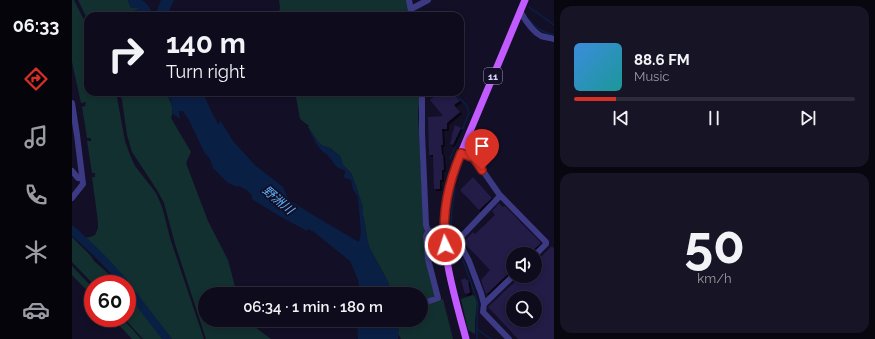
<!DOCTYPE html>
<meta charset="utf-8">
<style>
:root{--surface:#0e0b1c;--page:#171425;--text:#f1f3f6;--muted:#9b9ba3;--line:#2e2b3b;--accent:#d93025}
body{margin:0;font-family:Raleway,"Noto Sans JP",sans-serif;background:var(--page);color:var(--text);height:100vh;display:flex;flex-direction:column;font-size:15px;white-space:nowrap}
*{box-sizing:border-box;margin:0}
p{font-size:13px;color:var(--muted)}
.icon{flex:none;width:22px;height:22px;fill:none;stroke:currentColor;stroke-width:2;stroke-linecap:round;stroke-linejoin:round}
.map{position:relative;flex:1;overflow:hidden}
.sheet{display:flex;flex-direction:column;gap:6px;padding:6px;background:#08060f;width:321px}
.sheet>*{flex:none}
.hud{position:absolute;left:12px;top:12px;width:380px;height:84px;border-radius:12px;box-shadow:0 2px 6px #0003,0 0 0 1px var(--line);background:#0e0b1c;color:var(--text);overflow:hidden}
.fabs{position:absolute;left:434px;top:247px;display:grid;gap:8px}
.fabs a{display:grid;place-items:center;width:36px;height:36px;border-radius:50%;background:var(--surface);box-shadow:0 2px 6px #0003,0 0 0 1px var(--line);font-size:20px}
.speed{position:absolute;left:12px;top:275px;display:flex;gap:8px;font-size:20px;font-weight:700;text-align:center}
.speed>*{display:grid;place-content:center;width:52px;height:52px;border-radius:50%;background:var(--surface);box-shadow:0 2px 6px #0003,0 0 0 1px var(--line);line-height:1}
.speed .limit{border:6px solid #d22;background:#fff;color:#111}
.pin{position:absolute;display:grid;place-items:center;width:34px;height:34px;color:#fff;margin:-41px -17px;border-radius:50% 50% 50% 0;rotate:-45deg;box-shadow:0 0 4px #0007}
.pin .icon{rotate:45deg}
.me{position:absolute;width:44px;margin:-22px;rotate:356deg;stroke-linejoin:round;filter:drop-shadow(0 0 3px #0008)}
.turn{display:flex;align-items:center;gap:14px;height:84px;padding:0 16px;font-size:18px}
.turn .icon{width:52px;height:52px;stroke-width:2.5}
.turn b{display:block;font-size:28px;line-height:34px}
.sheet .tile{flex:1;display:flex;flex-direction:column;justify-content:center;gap:6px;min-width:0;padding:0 14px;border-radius:12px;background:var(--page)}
.sheet .dial{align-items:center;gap:0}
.dial b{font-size:52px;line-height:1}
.song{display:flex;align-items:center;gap:12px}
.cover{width:48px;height:48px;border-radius:6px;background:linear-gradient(135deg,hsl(210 70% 55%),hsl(180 70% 35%))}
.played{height:4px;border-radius:2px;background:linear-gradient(90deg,var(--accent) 15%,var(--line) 15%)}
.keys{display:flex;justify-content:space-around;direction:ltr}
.trip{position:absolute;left:126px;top:287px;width:230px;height:40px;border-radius:20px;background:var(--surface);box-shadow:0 2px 6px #0003,0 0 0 1px var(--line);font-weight:600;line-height:40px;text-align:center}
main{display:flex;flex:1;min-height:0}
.menu{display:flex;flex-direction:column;width:72px;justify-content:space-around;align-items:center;background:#06040b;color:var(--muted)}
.menu .icon{width:28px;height:28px}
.menu .selected{color:var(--accent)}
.menu b{font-size:18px;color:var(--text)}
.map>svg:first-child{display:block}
.green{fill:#12302f}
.water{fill:#0a1f44}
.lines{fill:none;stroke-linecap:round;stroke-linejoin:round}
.stream{stroke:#0a1f44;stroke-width:1.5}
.river{stroke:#0a1f44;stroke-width:8}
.building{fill:#241b47;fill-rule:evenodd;filter:url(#shadow)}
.minor{stroke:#3d3a85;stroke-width:6}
.major{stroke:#c25bff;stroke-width:7}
.route-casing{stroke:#8d1f18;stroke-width:10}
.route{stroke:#d93025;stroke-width:7}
.labels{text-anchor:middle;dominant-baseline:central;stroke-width:4;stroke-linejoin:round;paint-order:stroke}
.shield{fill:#130f26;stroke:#9e99be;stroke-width:1}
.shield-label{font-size:10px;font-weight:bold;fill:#d9d4ff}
.water-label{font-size:12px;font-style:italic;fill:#62b6ff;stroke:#130f26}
</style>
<main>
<nav class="menu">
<b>06:33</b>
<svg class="icon selected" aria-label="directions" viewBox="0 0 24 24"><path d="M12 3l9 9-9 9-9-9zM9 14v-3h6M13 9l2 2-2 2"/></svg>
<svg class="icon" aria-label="music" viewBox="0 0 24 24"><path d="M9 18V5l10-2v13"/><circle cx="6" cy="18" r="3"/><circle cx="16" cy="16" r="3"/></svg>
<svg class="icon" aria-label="phone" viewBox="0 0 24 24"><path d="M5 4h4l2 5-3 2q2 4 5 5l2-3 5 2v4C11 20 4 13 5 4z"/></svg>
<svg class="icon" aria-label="climate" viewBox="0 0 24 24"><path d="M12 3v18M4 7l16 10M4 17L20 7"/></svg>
<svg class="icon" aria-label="car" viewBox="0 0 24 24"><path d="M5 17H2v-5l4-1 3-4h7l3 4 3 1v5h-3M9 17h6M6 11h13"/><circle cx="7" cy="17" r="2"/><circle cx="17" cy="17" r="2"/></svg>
</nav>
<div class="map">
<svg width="482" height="339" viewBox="0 0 482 339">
<defs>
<filter id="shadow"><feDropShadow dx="2" dy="2" stdDeviation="0" flood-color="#0009"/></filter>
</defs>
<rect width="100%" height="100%" fill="#130f26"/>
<path class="green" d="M0 0H2L16 28V92H44L53 141 58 155 63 166 84 193 88 202 91 210 98 238 132 339H100L83 318 55 289V284H51L0 231V226C9 235 10 241 23 235L26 228V222L20 177H23V173H20L15 141H19V138H15L10 107 13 106 14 102 9 103 0 62Z
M6 0H56L59 8H66V9L60 12 61 16H16V21Z
M207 0H335L338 16H206L208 8Z
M47 92H93C98 100 103 108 99 118L119 152 114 163 136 221 156 260 165 294H133V320H178L183 327 199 339H134L103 244 92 203 85 190 60 152 55 135 50 100Z
M224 92H348L346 114 350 190 354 258 365 300 371 299 381 339H329L326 334 327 320H349V294H320L316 282 297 247 295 238 293 224 291 215V208L285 189 279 173 271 165 268 156 258 148 251 146 246 142 236 127 237 126 228 119 224 97Z
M0 237 19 256 22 261 38 275 46 284H21L0 262Z
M0 266 21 288V297L0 275Z
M55 293 96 339H71L52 318H55Z
M401 295 403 297 405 303 403 320V334L396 330 389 299Z
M40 318H50L69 339H60Z"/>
<path class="water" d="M56 0H70L76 5 81 14 84 12 89 0H102L98 9 97 16H61L60 12 66 9V8H59Z
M93 92H133L135 95 133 97 140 113 147 125 148 120 161 141 183 165 211 187 217 200 251 221 287 242 289 233 286 197 281 189 279 180 271 177 273 174V170C262 168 263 163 256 156 253 152 255 155 251 152 244 145 240 136 236 127L246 142 251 146 258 148 268 156 271 165 279 173 285 189 291 208V215L293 224 295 238 297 247 316 282 320 294H288L286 280 278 261 242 232 236 229 235 231 209 217 180 199V195L173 189 166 186H163L156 183 141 168 138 159 132 152 117 120 111 111H107L108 119 101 114 99 101Z
M285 320H327L326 339H286Z"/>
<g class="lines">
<path class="stream" d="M457 7 482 25
M347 11 348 16
M457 20C464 28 471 33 482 35
M378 159 397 113 395 106 382 92
M383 188 380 209 379 224 380 241 382 246 392 263 406 303 405 314V339
M405 329 419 339"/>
<path class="river" d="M0 230C19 247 37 264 53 284
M55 287 95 339"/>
</g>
<path class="building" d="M360 92H371L375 96 380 92 388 101 382 105 388 112 375 123V129H370L371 145H369L370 155 371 154 372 170H370V180H368V189H362L361 155H357L356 117 371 116 358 100 363 96Z
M383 125 389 128 381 145 378 144 380 137H379Z
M401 177 420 198 407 210 388 190Z
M427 203 431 207 433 206 469 243 457 254H441V269L415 294 413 292 409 280 418 270 393 244V240L401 232 403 234 423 215 420 211Z
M480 246 482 248V339H446L416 307 449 276H463V272L468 268 463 262ZM441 298H463V320H441Z
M394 278V280H396L398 293 393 294 389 280Z"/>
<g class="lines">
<path class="minor" d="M337 0 340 16
M339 9 356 0
M448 11C453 20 460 31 469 36 473 37 478 38 482 39
M350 92V133L354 225 356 231 367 232 372 231
M0 103 5 135 11 184 0 198
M389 153 402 158 427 194 474 242V244L463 255
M0 171 6 178H10
M349 304 366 298 356 259 354 236 356 231
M412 304 409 293 397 261 389 246 388 240 389 237 428 196
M437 339 411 312 412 304 441 276"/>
<path class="major" d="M394 339C383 297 368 252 373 207 375 191 380 175 386 160L453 0"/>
</g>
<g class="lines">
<defs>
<path id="route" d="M373 245C370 212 376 184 389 153L402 158 410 170"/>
</defs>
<use href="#route" class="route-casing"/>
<use href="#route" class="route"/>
</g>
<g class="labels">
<rect class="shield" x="412" y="68" width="18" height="16" rx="3"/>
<g class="shield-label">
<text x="421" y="76">11</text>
</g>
<g class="water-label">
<text transform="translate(206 200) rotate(40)">野洲川</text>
</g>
</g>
</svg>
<div class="fabs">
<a><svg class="icon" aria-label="sound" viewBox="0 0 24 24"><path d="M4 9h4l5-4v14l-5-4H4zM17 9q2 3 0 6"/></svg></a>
<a><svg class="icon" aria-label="search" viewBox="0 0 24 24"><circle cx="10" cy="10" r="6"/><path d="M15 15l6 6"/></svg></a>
</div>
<div class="speed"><div class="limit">60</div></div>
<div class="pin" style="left:410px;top:170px;background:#d93025"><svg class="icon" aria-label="arrive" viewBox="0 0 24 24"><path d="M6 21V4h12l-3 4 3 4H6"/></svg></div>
<svg class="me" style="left:373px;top:245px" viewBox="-20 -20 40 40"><circle r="17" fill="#d93025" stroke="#fff" stroke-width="3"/><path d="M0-11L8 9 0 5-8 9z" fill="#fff"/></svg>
<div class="trip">06:34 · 1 min · 180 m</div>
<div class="hud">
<div class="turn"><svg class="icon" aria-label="right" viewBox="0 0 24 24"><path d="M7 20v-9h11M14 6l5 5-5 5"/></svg><div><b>140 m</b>Turn right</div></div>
</div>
</div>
<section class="sheet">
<div class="tile">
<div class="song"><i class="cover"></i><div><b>88.6 FM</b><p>Music</p></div></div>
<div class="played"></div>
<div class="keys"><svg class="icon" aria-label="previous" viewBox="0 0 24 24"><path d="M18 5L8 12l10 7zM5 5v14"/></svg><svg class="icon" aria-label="pause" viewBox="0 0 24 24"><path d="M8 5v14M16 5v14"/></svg><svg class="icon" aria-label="next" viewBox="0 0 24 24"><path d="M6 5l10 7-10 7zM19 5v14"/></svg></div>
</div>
<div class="tile dial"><b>50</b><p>km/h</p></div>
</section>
</main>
